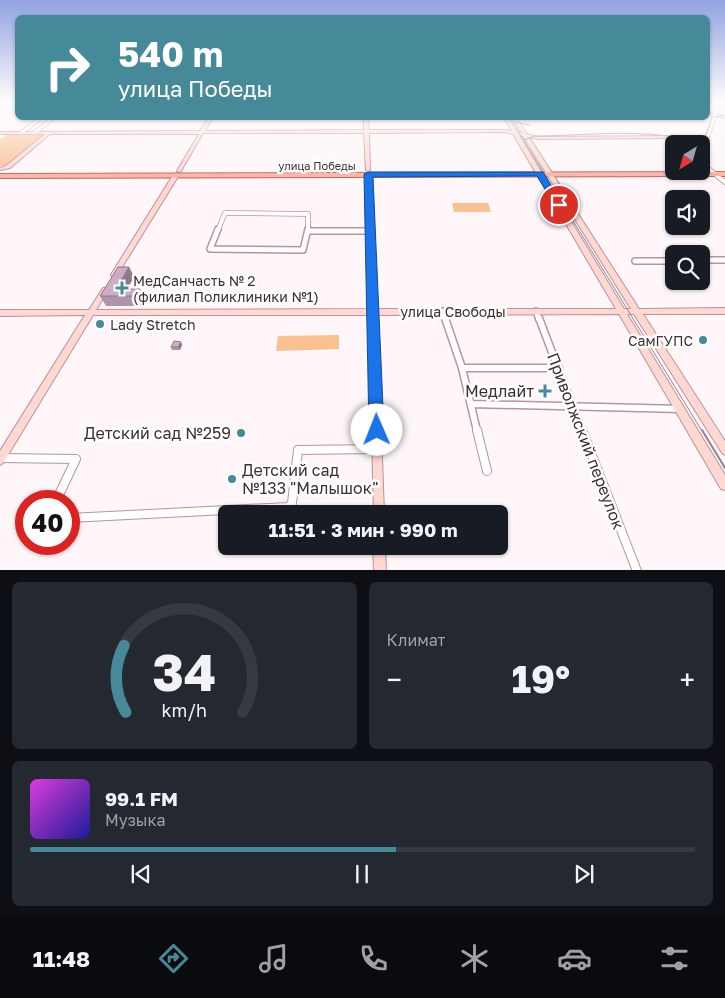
<!DOCTYPE html>
<html lang="ru">
<meta charset="utf-8">
<style>
:root{--surface:#171b24;--page:#242831;--text:#f1f3f6;--muted:#9ea1a6;--line:#363941;--accent:#468999}
body{margin:0;font-family:"Golos Text",sans-serif;background:var(--page);color:var(--text);height:100vh;display:flex;flex-direction:column;font-size:19px;white-space:nowrap}
*{box-sizing:border-box;margin:0}
p{font-size:16px;color:var(--muted)}
.icon{flex:none;width:28px;height:28px;fill:none;stroke:currentColor;stroke-width:2;stroke-linecap:round;stroke-linejoin:round}
.map{position:relative;height:570px;overflow:hidden}
.side{display:flex;flex-direction:column;gap:12px;padding:12px;background:#0d0f14;flex:1}
.side>*{flex:none}
.top-card{position:absolute;left:15px;top:15px;width:695px;height:105px;border-radius:8px;box-shadow:0 1px 4px #0004;background:#468999;color:#fff;overflow:hidden}
.needle{width:32px;rotate:217deg}
.fabs{position:absolute;left:665px;top:135px;display:grid;gap:10px}
.fabs a{display:grid;place-items:center;width:45px;height:45px;border-radius:8px;background:var(--surface);box-shadow:0 1px 4px #0004;font-size:25px}
.speed{position:absolute;left:15px;top:490px;display:flex;gap:10px;font-size:25px;font-weight:700;text-align:center}
.speed>*{display:grid;place-content:center;width:65px;height:65px;border-radius:50%;background:var(--surface);box-shadow:0 1px 4px #0004;line-height:1}
.speed .limit{border:8px solid #d22;background:#fff;color:#111}
.pin{position:absolute;display:grid;place-items:center;width:42px;height:42px;color:#fff;margin:-21px;border:2px solid #fff;border-radius:50%;box-shadow:0 1px 5px #0007}
.me{position:absolute;width:55px;margin:-28px;rotate:359deg;stroke-linejoin:round;filter:drop-shadow(0 0 4px #0008)}
.turn{display:flex;align-items:center;gap:18px;height:105px;padding:0 20px;font-size:22px}
.turn .icon{width:65px;height:65px;stroke-width:2.5}
.turn b{display:block;font-size:35px;line-height:42px}
.big{font-size:38px;font-weight:700;line-height:1.1}
.side .card{flex:1;display:flex;flex-direction:column;justify-content:center;gap:8px;min-width:0;padding:0 18px;border-radius:8px;background:var(--page)}
.side .dial{align-items:center;gap:0}
.dial svg{height:130px;overflow:visible;fill:none;stroke:var(--line);stroke-width:7;stroke-linecap:round;text-anchor:middle}
.dial text{fill:var(--text);stroke:none}
.song{display:flex;align-items:center;gap:15px}
.cover{width:60px;height:60px;border-radius:8px;background:linear-gradient(135deg,hsl(300 70% 55%),hsl(240 70% 35%))}
.played{height:5px;border-radius:2px;background:linear-gradient(90deg,var(--accent) 55%,var(--line) 55%)}
.keys{display:flex;justify-content:space-around;direction:ltr}
.heat{display:flex;justify-content:space-between;align-items:center;font-size:28px;direction:ltr}
.side .tiles{flex:1;display:grid;gap:12px;grid-template-columns:1fr 1fr}
.card:last-child{grid-column:span 2}
.trip{position:absolute;left:218px;top:505px;width:290px;height:50px;border-radius:8px;background:var(--surface);box-shadow:0 1px 4px #0004;font-weight:700;line-height:50px;text-align:center}
.tab-bar{display:flex;height:80px;justify-content:space-around;align-items:center;background:#090b0e;color:var(--muted)}
.tab-bar .icon{width:35px;height:35px}
.tab-bar .on{color:var(--accent)}
.tab-bar b{font-size:22px;color:var(--text)}
.map>svg:first-child{display:block}
.green{fill:#f9c090}
.lines{fill:none;stroke-linecap:round;stroke-linejoin:round}
.street-far4-casing{stroke:#ba939c;stroke-width:4.5}
.street-far3-casing{stroke:#ba939c;stroke-width:5.5}
.street-far2-casing{stroke:#ba939c;stroke-width:8}
.street-far1-casing{stroke:#ba939c;stroke-width:9}
.street-casing{stroke:#ba939c;stroke-width:10}
.secondary-casing{stroke:#ba939c;stroke-width:2}
.primary-casing{stroke:#b96254;stroke-width:2}
.street-far4{stroke:#fff;stroke-width:3}
.street-far3{stroke:#fff;stroke-width:4}
.street-far2{stroke:#fff;stroke-width:5}
.street-far1{stroke:#fff;stroke-width:6}
.street{stroke:#fff;stroke-width:8}
.secondary{fill:#fed8d1;fill-rule:evenodd}
.primary{fill:#fcb1a3;fill-rule:evenodd}
.tram-far1{stroke:#928689;stroke-width:1}
.tram{stroke:#928689;stroke-width:2}
.wall{fill:#af95aa}
.shaded-wall{fill:#8f798b}
.building{fill:#ccadc6;stroke:#8f798b}
.route{fill:#1a73e8;stroke:#114b97}
.poi-dot{fill:#468999;stroke:#fff;stroke-width:2}
.labels{text-anchor:middle;dominant-baseline:central;stroke-width:5;stroke-linejoin:round;paint-order:stroke}
.far-street-label{font-size:11px;fill:#3f2f33;stroke:#fff}
.poi-label{font-size:14px;fill:#3f2f33;stroke:#fff;text-anchor:start}
.street-label{font-size:14px;fill:#3f2f33;stroke:#fff}
.near-poi-label{font-size:16px;fill:#3f2f33;stroke:#fff;text-anchor:end}
.near-street-label{font-size:16px;fill:#3f2f33;stroke:#fff}
</style>
<div class="map">
<svg width="725" height="571" viewBox="0 0 725 571">
<rect width="100%" height="100%" fill="#fef6f8"/>
<path class="green" d="M46 134 8 166H0V139L7 135Z
M452 203H488L491 212H454Z
M339 335V349L276 351 278 336Z"/>
<g class="lines">
<defs>
<path id="street-far4" d="M21 133 41 118
M34 133 53 118
M669 137 708 138
M676 143 706 141 716 113"/>
<path id="street-far3" d="M701 163 725 182
M218 230 225 213 308 214V230"/>
<path id="street-far2" d="M218 229 210 249 303 250 308 229
M308 231H371
M701 260H725
M635 261H674
M443 311 446 320
M536 311 539 320"/>
<path id="street-far1" d="M445 318 462 368 477 431
M539 318 582 431
M462 368H559
M472 404 681 409"/>
<path id="street" d="M477 430 487 471
M582 430 637 571
M1 458 76 459 56 501
M69 518 288 507 292 503 298 450 377 449"/>
<path id="secondary" d="M708 113 725 116V118L708 115Z
M208 118H212L205 131 364 130V118H368L369 130H504L512 131 504 118H508L517 132 522 133 512 118H516L527 134 538 137 671 136V138H669L538 139 529 137 639 309 725 308V314H643L725 441V455L722 453 634 314H627L725 475V490L721 489 619 314 377 315 384 514H374L369 315H93L3 463 0 465V451L85 315 0 316V310H89L103 288H105L108 290 96 310 369 309 367 173 372 174 377 309H616L513 134 504 132 369 133 370 170 368 171 366 170 364 133H203L181 171 179 172 177 171 199 134H50L10 168 0 170V168L6 166 45 134H0V132L200 131ZM519 135 523 136 631 309H624Z
M176 173 179 175 116 277H112L111 275 112 273 173 175Z
M373 546H385L386 571H374Z"/>
<path id="primary" d="M725 172V176L0 178V174Z"/>
</defs>
<use href="#street-far4" class="street-far4-casing"/>
<use href="#street-far3" class="street-far3-casing"/>
<use href="#street-far2" class="street-far2-casing"/>
<use href="#street-far1" class="street-far1-casing"/>
<use href="#street" class="street-casing"/>
<use href="#secondary" class="secondary-casing"/>
<use href="#primary" class="primary-casing"/>
<use href="#street-far4" class="street-far4"/>
<use href="#street-far3" class="street-far3"/>
<use href="#street-far2" class="street-far2"/>
<use href="#street-far1" class="street-far1"/>
<use href="#street" class="street"/>
<use href="#secondary" class="secondary"/>
<use href="#primary" class="primary"/>
<path class="tram-far1" d="M510 118 702 431
M514 122 530 125
M524 140 535 136C578 136 624 130 667 136 680 138 692 144 705 138L712 117 723 116"/>
<path class="tram" d="M702 430 725 468"/>
</g>
<path class="wall" d="M129 267 134 277 127 289H140L144 299 141 306H106L100 296Z
M181 342 182 345 180 350H172L171 347Z"/>
<path class="shaded-wall" d="M129 267 134 277 123 296 116 289Z
M140 289 144 299 141 306 136 296Z
M181 342 182 345 180 350 178 347Z"/>
<path class="building" d="M118 267H129L116 289H140L136 296H100Z
M174 341 181 342 178 347H171Z"/>
<linearGradient id="sky" x2="0" y2="1"><stop stop-color="#90a2e2"/><stop offset="0.56" stop-color="#fffbfc"/><stop offset="1" stop-color="#fffbfc" stop-opacity="0"/></linearGradient>
<rect width="725" height="181" fill="url(#sky)"/>
<path class="route" d="M369 172H543L563 205 556 207 537 176 373 177 384 430 382 435 377 437 371 435 369 430 364 174Z"/>
<g class="poi-dot">
<path d="M119.5 280.5h5v5h5v5h-5v5h-5v-5h-5v-5h5z"/>
<circle cx="100" cy="324" r="5"/>
<circle cx="703" cy="340" r="5"/>
<path d="M542.5 383.5h5v5h5v5h-5v5h-5v-5h-5v-5h5z"/>
<circle cx="241" cy="433" r="5"/>
<circle cx="232" cy="479" r="5"/>
</g>
<g class="labels">
<g class="far-street-label">
<text x="317" y="165">улица Победы</text>
</g>
<g class="poi-label">
<text x="133" y="280">МедСанчасть № 2<tspan x="133" dy="16">(филиал Поликлиники №1)</tspan></text>
<text x="110" y="324">Lady Stretch</text>
<text x="693" y="340" text-anchor="end">СамГУПС</text>
</g>
<g class="street-label">
<text x="453" y="311">улица Свободы</text>
</g>
<g class="near-poi-label">
<text x="534" y="391">Медлайт</text>
<text x="231" y="433">Детский сад №259</text>
<text x="242" y="470" text-anchor="start">Детский сад<tspan x="242" dy="18">№133 "Малышок"</tspan></text>
</g>
<g class="near-street-label">
<text transform="translate(586 441) rotate(69)">Приволжский переулок</text>
</g>
</g>
</svg>
<div class="fabs">
<a><svg class="needle" viewBox="-14 -14 28 28"><path d="M0-13l5 13h-10z" fill="#e53935"/><path d="M0 13l5-13h-10z" fill="#9ea1a6"/></svg></a>
<a><svg class="icon" aria-label="sound" viewBox="0 0 24 24"><path d="M4 9h4l5-4v14l-5-4H4zM17 9q2 3 0 6"/></svg></a>
<a><svg class="icon" aria-label="search" viewBox="0 0 24 24"><circle cx="10" cy="10" r="6"/><path d="M15 15l6 6"/></svg></a>
</div>
<div class="speed"><div class="limit">40</div></div>
<div class="pin" style="left:559px;top:205px;background:#d93025"><svg class="icon" aria-label="arrive" viewBox="0 0 24 24"><path d="M6 21V4h12l-3 4 3 4H6"/></svg></div>
<svg class="me" style="left:377px;top:430px" viewBox="-20 -20 40 40"><circle r="19" fill="#fff"/><path d="M0-13L10 11 0 6-10 11z" fill="#1a73e8"/></svg>
<div class="trip">11:51 · 3 мин · 990 m</div>
<div class="top-card">
<div class="turn"><svg class="icon" aria-label="right" viewBox="0 0 24 24"><path d="M7 20v-9h11M14 6l5 5-5 5"/></svg><div><b>540 m</b>улица Победы</div></div>
</div>
</div>
<section class="side">
<div class="tiles">
<div class="card dial"><svg viewBox="0 0 100 80">
<path d="M14 69A42 42 0 1 1 86 69"/>
<path d="M14 69A42 42 0 0 1 13 28" stroke="#468999"/>
<text x="50" y="56" font-size="32" font-weight="700">34</text>
<text x="50" y="72" font-size="11">km/h</text>
</svg></div>
<div class="card"><p>Климат</p>
<div class="heat"><a>−</a><b class="big">19°</b><a>+</a></div>
</div>
<div class="card">
<div class="song"><i class="cover"></i><div><b>99.1 FM</b><p>Музыка</p></div></div>
<div class="played"></div>
<div class="keys"><svg class="icon" aria-label="previous" viewBox="0 0 24 24"><path d="M18 5L8 12l10 7zM5 5v14"/></svg><svg class="icon" aria-label="pause" viewBox="0 0 24 24"><path d="M8 5v14M16 5v14"/></svg><svg class="icon" aria-label="next" viewBox="0 0 24 24"><path d="M6 5l10 7-10 7zM19 5v14"/></svg></div>
</div>
</div>
</section>
<nav class="tab-bar">
<b>11:48</b>
<svg class="icon on" aria-label="directions" viewBox="0 0 24 24"><path d="M12 3l9 9-9 9-9-9zM9 14v-3h6M13 9l2 2-2 2"/></svg>
<svg class="icon" aria-label="music" viewBox="0 0 24 24"><path d="M9 18V5l10-2v13"/><circle cx="6" cy="18" r="3"/><circle cx="16" cy="16" r="3"/></svg>
<svg class="icon" aria-label="phone" viewBox="0 0 24 24"><path d="M5 4h4l2 5-3 2q2 4 5 5l2-3 5 2v4C11 20 4 13 5 4z"/></svg>
<svg class="icon" aria-label="climate" viewBox="0 0 24 24"><path d="M12 3v18M4 7l16 10M4 17L20 7"/></svg>
<svg class="icon" aria-label="car" viewBox="0 0 24 24"><path d="M5 17H2v-5l4-1 3-4h7l3 4 3 1v5h-3M9 17h6M6 11h13"/><circle cx="7" cy="17" r="2"/><circle cx="17" cy="17" r="2"/></svg>
<svg class="icon" aria-label="filters" viewBox="0 0 24 24"><path d="M4 7h16M4 17h16"/><circle cx="9" cy="7" r="2"/><circle cx="15" cy="17" r="2"/></svg>
</nav>
